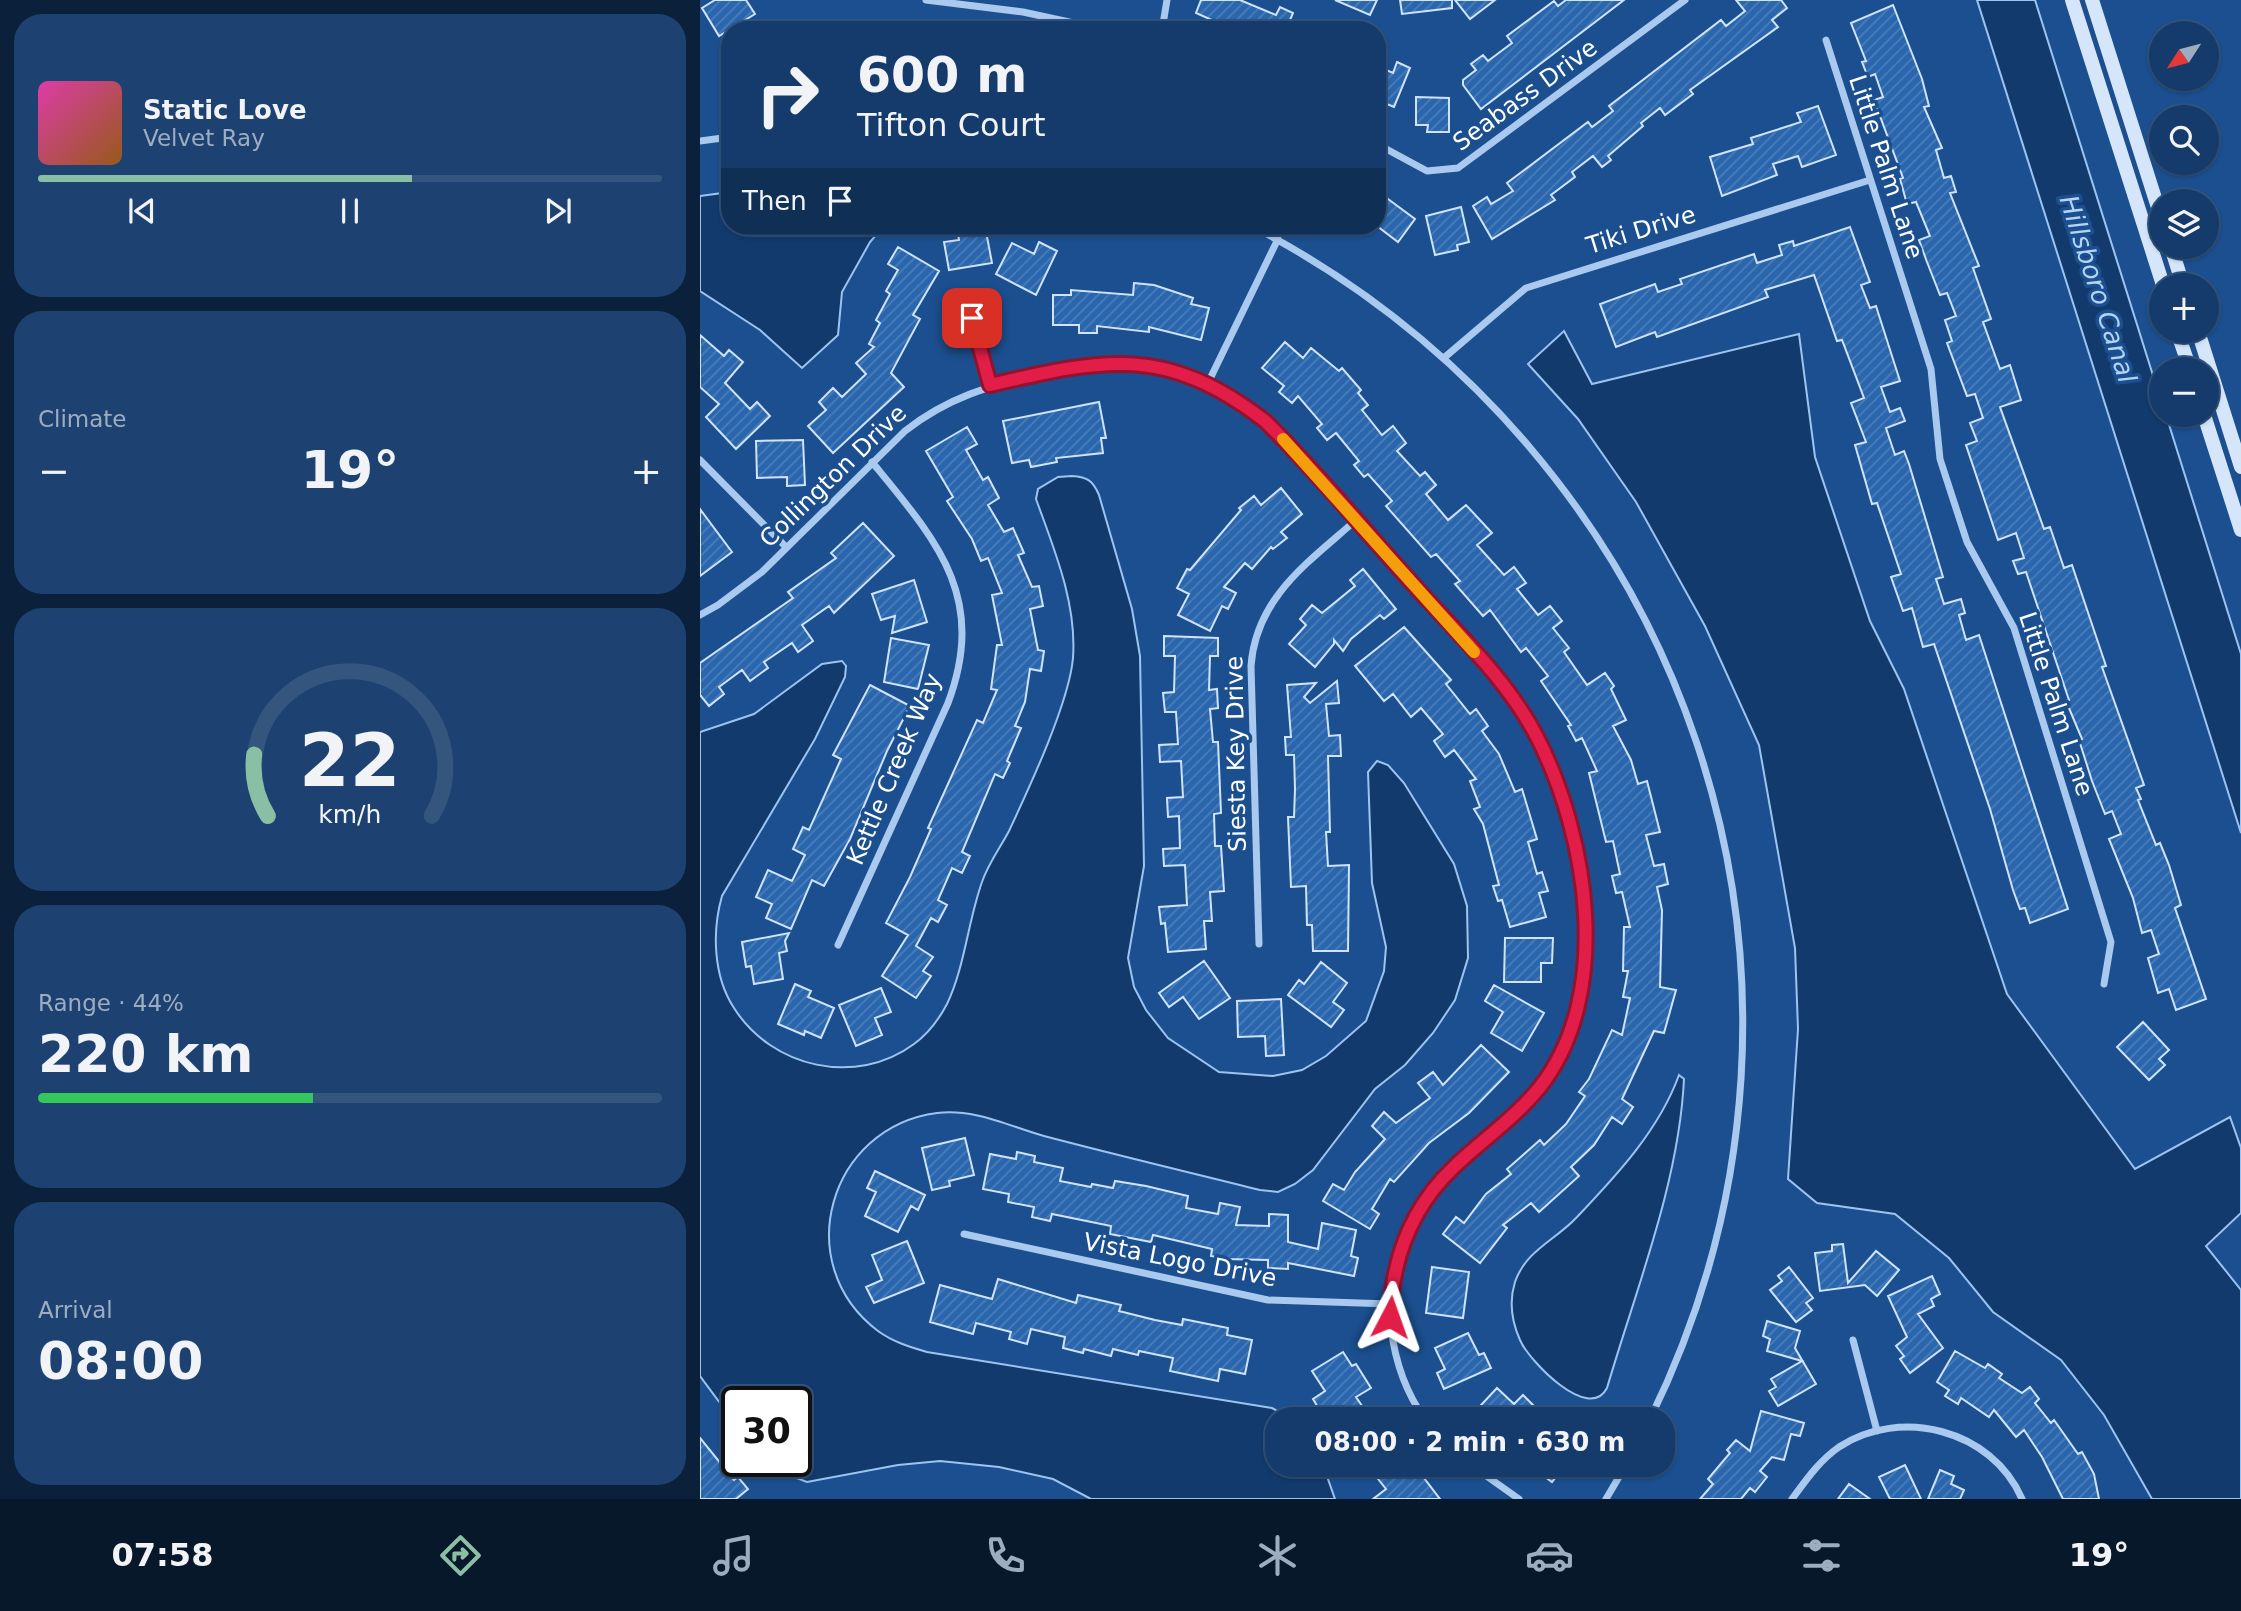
<!DOCTYPE html>
<meta charset="utf-8">
<style>
:root{--surface:#143b6b;--page:#1d4271;--text:#f1f3f6;--muted:#9dadc1;--line:#33557e;--accent:#8abfa5}
body{margin:0;font-family:"DejaVu Sans",sans-serif;background:var(--page);color:var(--text);height:100vh;display:flex;flex-direction:column;font-size:26px;white-space:nowrap}
*{box-sizing:border-box;margin:0}
p{font-size:23px;color:var(--muted)}
.icon{flex:none;width:38px;height:38px;fill:none;stroke:currentColor;stroke-width:2;stroke-linecap:round;stroke-linejoin:round}
.map{position:relative;flex:1;overflow:hidden}
.details{display:flex;flex-direction:column;gap:14px;padding:14px;background:#0b203b;width:700px}
.details>*{flex:none}
.top-card{position:absolute;left:21px;top:21px;width:665px;height:214px;border-radius:28px;box-shadow:0 2px 5px #0004,0 0 0 2px var(--line);background:#143b6b;color:var(--text);overflow:hidden}
.needle{width:46px;rotate:234deg}
.fabs{position:absolute;left:1449px;top:21px;display:grid;gap:14px}
.fabs a{display:grid;place-items:center;width:70px;height:70px;border-radius:50%;background:var(--surface);box-shadow:0 2px 5px #0004,0 0 0 2px var(--line);font-size:35px}
.speed{position:absolute;left:21px;top:1386px;display:flex;gap:14px;font-size:35px;font-weight:700;text-align:center}
.speed>*{display:grid;place-content:center;width:91px;height:91px;border-radius:50%;background:var(--surface);box-shadow:0 2px 5px #0004,0 0 0 2px var(--line);line-height:1}
.speed .limit{border:4px solid #111;border-radius:10px;background:#fff;color:#111}
.pin{position:absolute;display:grid;place-items:center;width:60px;height:60px;color:#fff;margin:-30px;border-radius:14px;box-shadow:0 4px 10px #0006}
.me{position:absolute;width:77px;margin:-38px;rotate:4deg;stroke-linejoin:round;filter:drop-shadow(0 0 5px #0008)}
.turn{display:flex;align-items:center;gap:24px;height:147px;padding:0 21px;font-size:32px}
.turn .icon{width:91px;height:91px;stroke-width:2.5}
.turn b{display:block;font-size:49px;line-height:60px}
.then{display:flex;align-items:center;height:66px;padding:0 21px;background:#0003;gap:14px;font-size:26px}
.big{font-size:52px;font-weight:800;line-height:1.1}
.details .card{flex:1;display:flex;flex-direction:column;justify-content:center;gap:10px;min-width:0;padding:0 24px;border-radius:28px;background:var(--page)}
.details .dial{align-items:center;gap:0}
.dial svg{height:182px;overflow:visible;fill:none;stroke:var(--line);stroke-width:7;stroke-linecap:round;text-anchor:middle}
.dial text{fill:var(--text);stroke:none}
.song{display:flex;align-items:center;gap:21px}
.cover{width:84px;height:84px;border-radius:10px;background:linear-gradient(135deg,hsl(320 70% 55%),hsl(30 70% 35%))}
.played{height:7px;border-radius:4px;background:linear-gradient(90deg,var(--accent) 60%,var(--line) 60%)}
.keys{display:flex;justify-content:space-around;direction:ltr}
.heat{display:flex;justify-content:space-between;align-items:center;font-size:38px;direction:ltr}
.charge{height:10px;border-radius:5px;background:linear-gradient(90deg,#34c759 44%,var(--line) 0)}
.trip{position:absolute;left:565px;top:1407px;width:410px;height:70px;border-radius:28px;background:var(--surface);box-shadow:0 2px 5px #0004,0 0 0 2px var(--line);font-weight:800;line-height:70px;text-align:center}
.tab-bar{display:flex;height:112px;justify-content:space-around;align-items:center;background:#08182b;color:var(--muted)}
.tab-bar .icon{width:49px;height:49px}
.tab-bar .active{color:var(--accent)}
.tab-bar b{font-size:32px;color:var(--text)}
main{display:flex;flex:1;min-height:0}
.map>svg:first-child{display:block}
.water{fill:#123a6d;stroke:#9cc4f0;stroke-width:2}
.building{fill:url(#building-hatch);stroke:#cfe3fa;stroke-width:2}
.lines{fill:none;stroke-linecap:round;stroke-linejoin:round}
.minor{stroke:#a9c9ee;stroke-width:7}
.secondary{stroke:#d6e6fa;stroke-width:14}
.route-casing{stroke:#92132f;stroke-width:18}
.route{stroke:#e11d48;stroke-width:12}
.slow{stroke:#f59e0b;stroke-width:12}
.labels{text-anchor:middle;dominant-baseline:central;stroke-width:7;stroke-linejoin:round;paint-order:stroke}
.street-label{font-size:24px;fill:#fff;stroke:#1b4f8f}
.water-label{font-size:26px;font-style:italic;fill:#b5d3f5;stroke:#1b4f8f}
</style>
<main>
<section class="details">
<div class="card">
<div class="song"><i class="cover"></i><div><b>Static Love</b><p>Velvet Ray</p></div></div>
<div class="played"></div>
<div class="keys"><svg class="icon" aria-label="previous" viewBox="0 0 24 24"><path d="M18 5L8 12l10 7zM5 5v14"/></svg><svg class="icon" aria-label="pause" viewBox="0 0 24 24"><path d="M8 5v14M16 5v14"/></svg><svg class="icon" aria-label="next" viewBox="0 0 24 24"><path d="M6 5l10 7-10 7zM19 5v14"/></svg></div>
</div>
<div class="card"><p>Climate</p>
<div class="heat"><a>−</a><b class="big">19°</b><a>+</a></div>
</div>
<div class="card dial"><svg viewBox="0 0 100 80">
<path d="M14 69A42 42 0 1 1 86 69"/>
<path d="M14 69A42 42 0 0 1 8 42" stroke="#8abfa5"/>
<text x="50" y="56" font-size="32" font-weight="700">22</text>
<text x="50" y="72" font-size="11">km/h</text>
</svg></div>
<div class="card"><p>Range · 44%</p><b class="big">220 km</b><div class="charge"></div></div>
<div class="card"><p>Arrival</p><b class="big">08:00</b></div>
</section>
<div class="map">
<svg width="1541" height="1499" viewBox="0 0 1541 1499">
<defs>
<pattern id="building-hatch" width="6" height="6" patternUnits="userSpaceOnUse" patternTransform="scale(1.75)"><rect width="6" height="6" fill="#2a66ad"/><path d="M-1 1l2-2M0 6l6-6M5 7l2-2" fill="none" stroke="#4a7db9"/></pattern>
</defs>
<rect width="100%" height="100%" fill="#1b4f8f"/>
<path class="water" d="M1277 0H1335L1461 401V415H1466L1541 654V833Z
M30 192V226H184L170 242 142 292 138 335 102 368 60 330 0 291V196Z
M864 331 892 384 1099 334 1115 457 1170 621 1204 689 1307 994 1435 1169 1530 1117 1541 1148V1213L1506 1246 1541 1290V1499H1452L1404 1415 1361 1360 1293 1312 1249 1258 1195 1214 1117 1203 1088 1179 1098 1029 1095 948 1059 745 1005 626 936 502 878 419 828 364Z
M372 476C388 477 393 481 399 495L432 609 440 656 444 866 428 958 434 987 446 1010 468 1038 519 1072 573 1076 602 1070 626 1056 666 1021 684 971 686 947 672 883 668 772 677 761 688 765 704 783 754 864 767 906 768 958 755 1000 733 1033 705 1065 675 1089 613 1170 595 1184 578 1192 560 1190C488 1172 416 1155 344 1136 309 1126 273 1108 237 1113 129 1127 89 1264 178 1331 193 1342 210 1347 227 1352L572 1408 592 1419H578V1465H623L635 1499H391L353 1479 299 1467 240 1461 198 1465 107 1482 83 1473 70 1461H96V1402H37V1426L0 1376V732L54 714 122 664 142 661 146 666 145 677 115 739 22 896C12 931 13 976 34 1008 72 1068 156 1087 214 1044 228 1034 239 1019 247 1004 265 966 268 921 282 882 288 864 300 848 309 831 329 788 369 703 373 658 377 603 354 549 336 499L338 489 358 477Z
M979 1075 984 1079C979 1183 936 1289 907 1388 889 1423 829 1361 820 1340 812 1322 809 1301 815 1282 826 1250 856 1240 877 1217 917 1175 959 1130 979 1075Z"/>
<path class="building" d="M15 0H46L55 14 19 36 2 8Z
M501 0H540L576 15 580 7 593 13 590 20 612 30H534L496 13Z
M635 0H677L670 15Z
M700 0H752V8L702 14Z
M755 0H795L770 19Z
M866 0H924L781 109 763 85V80L776 70 771 64 783 55 788 61 812 43 807 36 854 1 858 6Z
M1036 0H1081L1087 8 1072 20 1078 27 990 90 993 94 965 115 960 108 941 123 943 126 908 156 911 160 902 167 893 156 872 172 875 177 851 195 855 200 792 239 773 206 787 197 791 204 813 191 807 183 888 122 892 127 913 111 909 106 1021 20 1026 26 1045 11Z
M1193 5 1222 79 1229 106 1224 107 1242 148 1236 150 1244 178 1251 176 1256 192 1250 193 1279 266 1273 268 1291 319 1283 322 1300 369 1310 365 1321 400 1300 407 1344 529 1350 527 1364 568 1372 565 1406 666 1402 667 1444 785 1436 788 1441 799 1438 800 1456 845 1460 843 1469 865 1481 905 1475 908 1506 999 1476 1010 1469 989 1458 993 1448 958 1459 954 1451 930 1442 933 1433 898 1409 839 1421 834 1412 811 1405 814 1392 781 1379 740 1382 739 1366 701 1369 700 1326 572 1318 574 1313 561 1324 558 1316 533 1298 540 1266 445 1277 441 1270 423 1283 418 1275 394 1267 396 1247 343 1252 341 1245 320 1256 316 1247 293 1240 295 1227 262 1219 240 1230 236 1216 202 1207 204 1200 179 1203 178 1174 100 1183 97 1175 74 1168 77 1162 62 1166 61 1151 23Z
M697 62 710 68 694 107 677 100V66L693 73Z
M716 97 749 98V132H727L728 125H716Z
M1118 106 1136 155 1102 167 1098 156 1073 164 1077 175 1022 196 1010 157 1053 144 1051 138 1101 122 1097 113Z
M688 199 715 219 698 242 677 226V213Z
M761 207 769 242 757 245 758 250 735 255 726 216Z
M257 226H285L292 263 249 270 244 242 259 240Z
M1150 227 1170 282 1161 285 1170 308 1176 306 1200 381 1181 387 1190 412 1200 408 1205 421 1186 428 1195 455 1204 451 1209 464 1243 577 1236 579 1244 604 1261 599 1265 613 1259 615 1266 640 1279 635 1368 909 1330 923 1325 908 1320 909 1313 890 1290 809 1234 644 1223 647 1212 608 1203 611 1191 577 1201 574 1177 503 1172 504 1155 445 1166 442 1151 403 1164 398 1142 340 1137 341 1114 275 1065 290 1068 297 957 337 955 332 916 347 900 304 955 284 958 292 982 284 980 279 1054 254 1057 263 1082 255 1079 245 1093 241 1094 246Z
M339 242 357 251 336 295 296 274 312 243 334 254Z
M198 247 239 271 213 315 220 319 191 373 204 387 133 453 108 426 126 410 119 402 133 388 142 397 166 374 156 363 174 347 169 344 180 323 176 320 190 294 186 291 198 270 188 264Z
M434 283 454 285 493 298 491 304 509 308 501 340 449 327V332L397 326V333H379V325H353V295H371V290L433 295Z
M0 335 24 356 29 350 43 362 25 383 50 409 57 402 70 416 36 449 6 417 19 404 0 387Z
M585 342 603 358 611 348 639 371 642 368 661 390 658 393 668 405 662 410 682 435 693 426 706 443 697 451 720 476 725 472 736 485 726 494 748 520 766 505 792 533 777 545 804 575 814 567 826 583 817 589 838 615 850 606 862 621 853 628 869 648 864 652 887 685 905 673 914 686 911 689 926 720 913 726 931 760 938 784 947 781 960 832 946 835 954 866 964 864 968 884 957 887 962 910 960 987 976 990 964 1033 954 1031 922 1099 933 1107 922 1124 912 1117 894 1145 871 1167 879 1176 839 1212 831 1203 803 1225 807 1228 780 1263 743 1234 756 1217 764 1223 786 1194 811 1174 807 1169 840 1140 844 1145 866 1124 885 1096 879 1092 889 1079 912 1030 922 1035 930 998 923 997 928 971H923L924 927H930L922 892 916 893 912 876 920 874 913 841 906 842 889 773 897 771 882 738 876 741 868 726 871 725 841 681 848 676 826 648 821 652 790 610 783 616 755 584 760 581 736 554 731 557 686 506 692 501 668 474 664 477 654 465 659 461 636 433 627 440 617 428 622 424 598 396 592 403 579 392 584 386 562 368Z
M399 402 406 438H401L403 453 356 458 357 462 331 467 329 460 312 463 303 421Z
M267 427 277 444 266 450 283 480 288 477 299 498 288 505 304 532 313 528 324 553 318 555 332 587 339 586 343 606 330 609 338 650 344 651 341 671 330 669 325 702 315 726 321 728 307 761 310 763 303 778 295 774 262 852 270 856 262 873 252 868 238 900 247 905 238 922 231 918 216 946 233 957 223 971 231 976 216 998 182 976 208 935 186 923 210 877 231 829 228 828 277 720 283 723 297 690 291 689 297 645H302L292 595 302 593 288 558 281 561 272 539 247 501 253 497 226 451Z
M103 440 105 485 87 486V477L57 478 56 441Z
M581 488 602 514 581 532 587 538 573 549 571 547 552 569 545 563 524 587 536 593 528 609 522 606 510 631 478 615 489 594 477 588 487 569 490 570 541 510 539 508 554 496 561 505Z
M0 509 32 552 0 576Z
M163 523 194 556 134 613 129 606 102 625 113 641 98 652 92 643 64 662 68 668 50 681 42 670 19 687 24 694 9 706 0 695V663L93 598 88 592 136 558 131 553Z
M663 569 696 609 684 619 680 615 651 639 643 651 634 640V644L615 667 589 644 606 625 600 619 612 605 622 613 655 586 650 580Z
M214 580 227 622 192 633 195 616 181 620 172 594Z
M704 627 751 680 746 684 770 714 776 709 788 726 782 731 799 754 815 792 822 789 837 839 828 842 837 874 842 872 848 891 839 893 846 917 810 927 802 900 798 901 793 886 799 885 783 824 774 809 780 807 770 781 776 779 754 750 745 757 734 741 743 734 721 708 711 717 693 694 684 701 655 666Z
M464 636 518 638V656H510L509 690 517 689 518 708 510 709 513 742H518L521 813 514 814 515 846H521L524 891 510 892 512 921H504L506 949 468 952 465 923 461 924 459 907 487 905 485 865 464 866 463 849 480 848 479 816 468 817 467 798 483 797 481 761 460 762 459 745 478 744 476 712H465L463 693 474 692 475 656H464Z
M191 638 229 645 218 689 184 682Z
M637 681 639 703 626 704 629 736 640 735 641 756H628L630 832H626L628 866 649 865 648 951H613L612 925H607L606 886 591 887 588 817H594L595 789 594 755H586L585 737H591L587 685 616 683 604 697 610 703Z
M170 685 210 706 187 751 150 839 124 886 112 880 91 929 66 918 72 904 56 897 68 870 92 881 105 855 93 849 103 827 109 830 141 759 133 755Z
M89 933 85 941 87 951 79 953 83 979 54 984 51 966 46 967 42 942Z
M805 938H853L852 963H841V982H804Z
M504 961 530 998 499 1019 483 997 469 1007 459 993Z
M621 962 647 983 633 1002 644 1010 631 1027 588 995 599 980 604 984Z
M95 984 111 991 108 997 134 1008 121 1038 105 1031 104 1035 78 1024Z
M794 985 844 1013 822 1051 791 1033 803 1012 785 1001Z
M181 988 191 1012 175 1018 182 1035 156 1046 139 1005Z
M581 999 584 1055 566 1056 565 1036 538 1037 537 1001Z
M1443 1022 1469 1050 1459 1059 1465 1065 1449 1080 1417 1047Z
M781 1045 809 1072 769 1113 729 1143 694 1182 690 1179 672 1209 679 1214 670 1229 623 1201 633 1184 644 1190 655 1172 685 1139 672 1126 684 1112 696 1123 730 1098 718 1083 733 1072 743 1085Z
M265 1138 274 1175 249 1181 250 1186 232 1190 222 1148Z
M317 1152 335 1156 334 1162 363 1168 360 1181 391 1187 392 1184 413 1188 415 1181 446 1186 488 1196 486 1208 518 1214 520 1203 540 1207 536 1225 569 1226V1214L588 1215V1242L618 1249 622 1223 656 1230 651 1256 658 1258 654 1276 588 1263V1269L568 1268V1260L526 1259 511 1256 512 1249 453 1235 451 1242 410 1234 411 1226 352 1214 350 1221 332 1217 334 1207 308 1202 309 1194 283 1189 290 1154 316 1159Z
M175 1171 225 1195 218 1210 211 1206 198 1232 165 1216 176 1192 167 1188Z
M207 1241 224 1283 174 1303 166 1287 182 1280 172 1255Z
M1143 1244 1148 1283 1176 1251 1199 1270 1177 1296 1165 1285 1120 1291 1115 1253 1132 1251V1245Z
M732 1267 769 1272 763 1318 726 1313Z
M1089 1267 1113 1298 1106 1303 1112 1310 1096 1322 1070 1290 1082 1281 1078 1276Z
M1232 1276 1240 1294 1231 1299 1234 1306 1218 1314 1243 1348 1210 1373 1200 1359 1204 1356 1196 1346 1207 1337 1188 1296Z
M298 1279 376 1303 378 1295 421 1305 419 1311 455 1320 482 1325 483 1319 528 1328 527 1335 552 1340 545 1374 520 1369 518 1381 470 1371 473 1358 439 1351 438 1355 413 1349 411 1356 384 1349 383 1353 363 1348 365 1337 331 1329 327 1344 309 1339 311 1332 276 1323 273 1334 230 1322 240 1285 292 1299Z
M1067 1321 1100 1331 1095 1348 1116 1384 1078 1406 1069 1391 1076 1387 1071 1379 1102 1361 1067 1351 1070 1339 1063 1336Z
M768 1333 779 1355 784 1353 791 1368 744 1389 737 1373 745 1369 735 1348Z
M1255 1351 1285 1368 1288 1364 1302 1374 1299 1378 1322 1393 1330 1387 1339 1399 1335 1403 1351 1423 1354 1420 1378 1454 1382 1452 1394 1474 1399 1499H1363L1342 1457 1324 1430 1316 1437 1294 1410 1289 1417 1261 1398 1258 1404 1245 1396 1249 1390 1237 1382Z
M643 1352 652 1366 656 1364 671 1388 656 1397 671 1419H625L613 1399 625 1391 612 1371Z
M797 1388 814 1404 823 1395 838 1410 829 1419H768Z
M1061 1411 1104 1423 1100 1436 1091 1434 1084 1460 1072 1457 1060 1471 1067 1477 1055 1492 1050 1488 1041 1499H1000L1013 1484 1008 1479 1030 1453 1027 1450 1036 1440 1050 1451Z
M0 1438 34 1480 38 1477 48 1489 36 1499H0Z
M667 1465H714L740 1499H673L686 1489Z
M829 1465H865L852 1482Z
M1205 1465 1221 1499H1190L1179 1477Z
M1240 1470 1254 1476 1251 1484 1264 1490 1260 1499H1228Z
M1149 1484 1170 1499H1138Z"/>
<g class="lines">
<path class="minor" d="M226 0 323 12 406 30
M462 30 467 0
M1126 40 1231 369 1240 459 1267 542 1314 628 1411 942 1404 984
M0 141 30 137
M677 144 727 171 758 168 985 0
M552 226C988 454 1168 975 950 1419
M272 318 290 385
M745 357 826 288 1170 180
M508 383 578 239
M0 460 86 547
M0 615 18 605 62 572 205 431C247 398 289 385 341 375 446 355 501 360 581 437 631 492 680 547 729 602 776 655 828 706 854 775 884 854 902 957 869 1036 820 1154 675 1173 691 1328 695 1360 706 1393 725 1419
M559 944 551 666C556 597 609 562 656 520
M138 945 248 703C288 596 236 540 172 462
M264 1234 568 1300 690 1304
M1153 1340 1177 1431
M771 1465 819 1499
M906 1499 926 1465
M1092 1499C1106 1480 1119 1461 1139 1447 1200 1407 1292 1429 1322 1499"/>
<path class="secondary" d="M1372 0 1463 285
M1392 0 1461 217
M1471 247 1483 285
M1477 331 1490 369
M1498 331 1541 467
M1504 415 1541 530"/>
</g>
<g class="lines">
<defs>
<path id="route" d="M272 318 290 385C405 358 466 345 565 421 617 472 664 530 713 584 757 633 808 680 838 739 888 838 913 994 840 1087 814 1119 782 1140 753 1168 711 1208 692 1259 690 1317"/>
</defs>
<use href="#route" class="route-casing"/>
<use href="#route" class="route"/>
<path class="slow" d="M583 439 774 652"/>
</g>
<g class="labels">
<g class="street-label">
<text transform="translate(825 95) rotate(-36)">Seabass Drive</text>
<text transform="translate(1186 167) rotate(72)">Little Palm Lane</text>
<text transform="translate(941 230) rotate(-17)">Tiki Drive</text>
<text transform="translate(133 476) rotate(-44)">Collington Drive</text>
<text transform="translate(1356 704) rotate(72)">Little Palm Lane</text>
<text transform="translate(536 754) rotate(-91)">Siesta Key Drive</text>
<text transform="translate(194 769) rotate(-67)">Kettle Creek Way</text>
<text transform="translate(480 1260) rotate(11)">Vista Logo Drive</text>
</g>
<g class="water-label">
<text transform="translate(1398 289) rotate(72)">Hillsboro Canal</text>
</g>
</g>
</svg>
<div class="fabs">
<a><svg class="needle" viewBox="-14 -14 28 28"><path d="M0-13l5 13h-10z" fill="#e53935"/><path d="M0 13l5-13h-10z" fill="#9dadc1"/></svg></a>
<a><svg class="icon" aria-label="search" viewBox="0 0 24 24"><circle cx="10" cy="10" r="6"/><path d="M15 15l6 6"/></svg></a>
<a><svg class="icon" aria-label="layers" viewBox="0 0 24 24"><path d="M12 4l9 5-9 5-9-5zM3 14l9 5 9-5"/></svg></a>
<a>+</a>
<a>−</a>
</div>
<div class="speed"><div class="limit">30</div></div>
<div class="pin" style="left:272px;top:318px;background:#d93025"><svg class="icon" aria-label="arrive" viewBox="0 0 24 24"><path d="M6 21V4h12l-3 4 3 4H6"/></svg></div>
<svg class="me" style="left:690px;top:1317px" viewBox="-20 -20 40 40"><path d="M0-17L14 15 0 8-14 15z" fill="#e11d48" stroke="#fff" stroke-width="4"/></svg>
<div class="trip">08:00 · 2 min · 630 m</div>
<div class="top-card">
<div class="turn"><svg class="icon" aria-label="right" viewBox="0 0 24 24"><path d="M7 20v-9h11M14 6l5 5-5 5"/></svg><div><b>600 m</b>Tifton Court</div></div>
<div class="then">Then<svg class="icon" aria-label="arrive" viewBox="0 0 24 24"><path d="M6 21V4h12l-3 4 3 4H6"/></svg></div>
</div>
</div>
</main>
<nav class="tab-bar">
<b>07:58</b>
<svg class="icon active" aria-label="directions" viewBox="0 0 24 24"><path d="M12 3l9 9-9 9-9-9zM9 14v-3h6M13 9l2 2-2 2"/></svg>
<svg class="icon" aria-label="music" viewBox="0 0 24 24"><path d="M9 18V5l10-2v13"/><circle cx="6" cy="18" r="3"/><circle cx="16" cy="16" r="3"/></svg>
<svg class="icon" aria-label="phone" viewBox="0 0 24 24"><path d="M5 4h4l2 5-3 2q2 4 5 5l2-3 5 2v4C11 20 4 13 5 4z"/></svg>
<svg class="icon" aria-label="climate" viewBox="0 0 24 24"><path d="M12 3v18M4 7l16 10M4 17L20 7"/></svg>
<svg class="icon" aria-label="car" viewBox="0 0 24 24"><path d="M5 17H2v-5l4-1 3-4h7l3 4 3 1v5h-3M9 17h6M6 11h13"/><circle cx="7" cy="17" r="2"/><circle cx="17" cy="17" r="2"/></svg>
<svg class="icon" aria-label="filters" viewBox="0 0 24 24"><path d="M4 7h16M4 17h16"/><circle cx="9" cy="7" r="2"/><circle cx="15" cy="17" r="2"/></svg>
<b>19°</b>
</nav>
